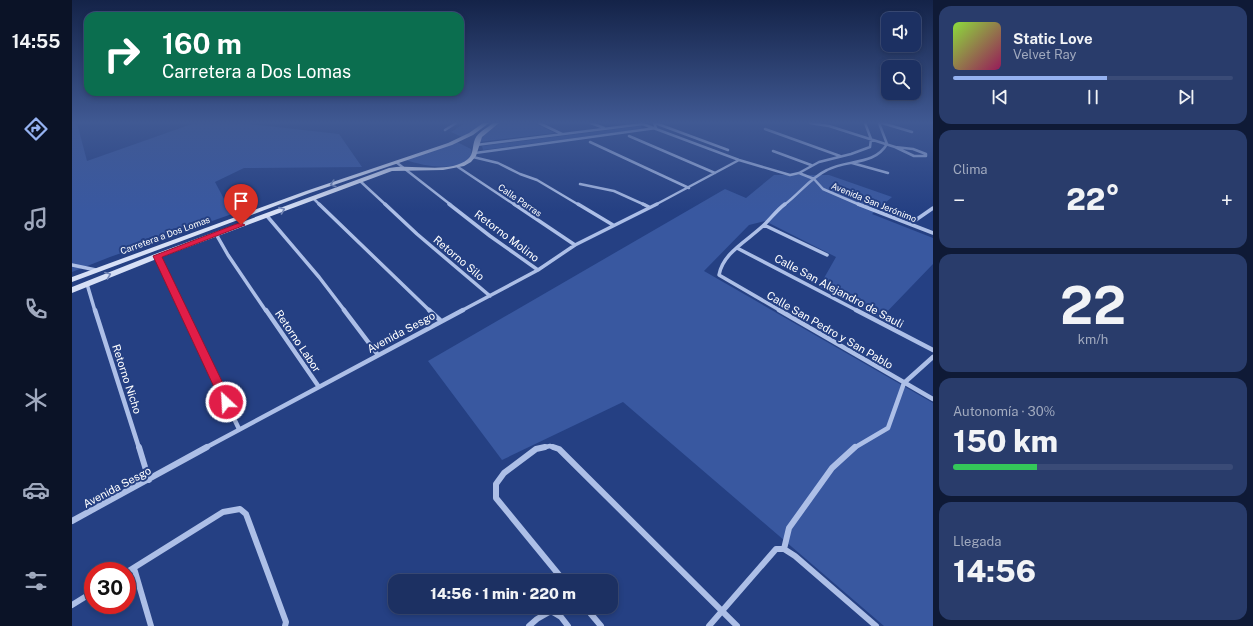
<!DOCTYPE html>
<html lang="es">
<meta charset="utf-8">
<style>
:root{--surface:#1c3062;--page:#293c6b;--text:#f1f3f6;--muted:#a0a9be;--line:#3a4b77;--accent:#95b2f1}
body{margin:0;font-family:"Public Sans",sans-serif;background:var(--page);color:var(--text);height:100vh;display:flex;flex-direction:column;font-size:15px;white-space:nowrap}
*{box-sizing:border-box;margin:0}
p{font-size:13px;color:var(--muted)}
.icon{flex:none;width:22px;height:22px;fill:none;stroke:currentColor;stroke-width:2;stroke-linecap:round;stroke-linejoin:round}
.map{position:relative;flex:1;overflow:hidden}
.side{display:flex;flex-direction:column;gap:6px;padding:6px;background:#0f1a36;width:320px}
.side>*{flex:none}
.top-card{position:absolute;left:12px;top:12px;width:380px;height:84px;border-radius:12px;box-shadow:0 2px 6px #0003,0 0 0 1px var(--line);background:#0b6e4f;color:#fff;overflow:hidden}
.controls{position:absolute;left:809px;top:12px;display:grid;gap:8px}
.controls a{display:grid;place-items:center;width:40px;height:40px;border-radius:8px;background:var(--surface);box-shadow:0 2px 6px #0003,0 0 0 1px var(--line);font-size:20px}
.speed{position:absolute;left:12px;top:562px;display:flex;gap:8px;font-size:20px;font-weight:700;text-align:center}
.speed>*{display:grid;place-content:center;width:52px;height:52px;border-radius:50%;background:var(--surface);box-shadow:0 2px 6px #0003,0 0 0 1px var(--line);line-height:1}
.speed .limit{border:6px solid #d22;background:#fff;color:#111}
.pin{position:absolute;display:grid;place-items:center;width:34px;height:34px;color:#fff;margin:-41px -17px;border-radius:50% 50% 50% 0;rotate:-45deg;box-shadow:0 0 4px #0007}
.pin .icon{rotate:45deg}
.me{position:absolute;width:44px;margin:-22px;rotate:335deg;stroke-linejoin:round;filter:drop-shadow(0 0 3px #0008)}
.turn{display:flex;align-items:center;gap:14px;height:84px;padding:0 12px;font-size:18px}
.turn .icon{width:52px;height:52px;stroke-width:2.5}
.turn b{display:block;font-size:28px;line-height:34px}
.big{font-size:30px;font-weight:800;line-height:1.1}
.side .card{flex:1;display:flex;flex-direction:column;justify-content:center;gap:6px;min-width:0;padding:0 14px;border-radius:12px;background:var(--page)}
.side .dial{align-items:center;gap:0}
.dial b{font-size:52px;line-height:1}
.song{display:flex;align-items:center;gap:12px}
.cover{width:48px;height:48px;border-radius:6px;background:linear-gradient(135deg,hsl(90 70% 55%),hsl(330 70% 35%))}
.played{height:4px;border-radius:2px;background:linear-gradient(90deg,var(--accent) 55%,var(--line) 55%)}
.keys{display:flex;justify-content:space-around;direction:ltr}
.heat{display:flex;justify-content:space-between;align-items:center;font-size:22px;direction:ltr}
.charge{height:6px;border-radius:3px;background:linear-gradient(90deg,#34c759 30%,var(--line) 0)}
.trip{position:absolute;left:316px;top:574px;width:230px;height:40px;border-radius:12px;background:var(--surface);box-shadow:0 2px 6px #0003,0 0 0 1px var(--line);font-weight:800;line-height:40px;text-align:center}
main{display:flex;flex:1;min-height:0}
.menu{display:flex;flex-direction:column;width:72px;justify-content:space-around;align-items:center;background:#0b1327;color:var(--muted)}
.menu .icon{width:28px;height:28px}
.menu .current{color:var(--accent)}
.menu b{font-size:18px;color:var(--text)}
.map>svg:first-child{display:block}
.green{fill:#3958a0}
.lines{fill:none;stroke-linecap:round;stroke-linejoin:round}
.minor-far3{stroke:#adbfe7;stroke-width:2.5}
.minor-far2{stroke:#adbfe7;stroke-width:3.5}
.minor-far1{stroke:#adbfe7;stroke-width:4.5}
.minor{stroke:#adbfe7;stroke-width:6}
.secondary{fill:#d7e0f6;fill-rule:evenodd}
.oneway{stroke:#7588b7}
.route{fill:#e11d48;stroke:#92132f}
.labels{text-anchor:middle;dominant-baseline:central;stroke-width:4;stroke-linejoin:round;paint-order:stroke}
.far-street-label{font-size:9px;fill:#fff;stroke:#254083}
.street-label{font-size:11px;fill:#fff;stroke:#254083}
</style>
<main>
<nav class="menu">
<b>14:55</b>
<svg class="icon current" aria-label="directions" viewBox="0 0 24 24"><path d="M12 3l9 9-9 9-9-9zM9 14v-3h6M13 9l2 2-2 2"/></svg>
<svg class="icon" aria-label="music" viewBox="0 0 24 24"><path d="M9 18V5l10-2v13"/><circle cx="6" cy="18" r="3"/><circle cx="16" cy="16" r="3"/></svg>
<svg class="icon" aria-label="phone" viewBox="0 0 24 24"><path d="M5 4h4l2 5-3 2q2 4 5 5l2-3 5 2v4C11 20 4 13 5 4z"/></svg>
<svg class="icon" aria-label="climate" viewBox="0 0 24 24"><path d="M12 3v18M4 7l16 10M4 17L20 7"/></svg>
<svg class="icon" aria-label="car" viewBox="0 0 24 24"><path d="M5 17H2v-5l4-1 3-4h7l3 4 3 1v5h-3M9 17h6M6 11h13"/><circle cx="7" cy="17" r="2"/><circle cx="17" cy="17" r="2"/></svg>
<svg class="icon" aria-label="filters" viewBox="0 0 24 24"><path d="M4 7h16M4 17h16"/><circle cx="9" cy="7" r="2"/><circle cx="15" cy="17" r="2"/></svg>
</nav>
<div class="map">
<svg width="861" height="626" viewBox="0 0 861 626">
<rect width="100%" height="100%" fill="#254083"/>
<path class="green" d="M0 123H5L15 161 120 124 168 123 267 134 290 167 172 168 143 182 160 214 38 257 0 272Z
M393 123H412L390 137 379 132Z
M429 123H462L483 133 407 142 412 134Z
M569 126 570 129 411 150 410 146Z
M385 142 399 149 400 158C396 160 392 163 388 164 374 170 348 165 334 160Z
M702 175H757L820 197 800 214 861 238V264L809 318 747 287 764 257 693 221 677 225 632 271 861 403V626H812L551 402 430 460 356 361 653 189 674 198Z"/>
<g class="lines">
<path class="minor-far3" d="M467 123 490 134
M519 123 532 128
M568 123 667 160 718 175 727 173 747 162 779 154 798 147 799 139 793 123
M583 123 656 150
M738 123 757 126 823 147
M810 123 840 132
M693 129 768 156
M373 130 384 123
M557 136 643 173
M518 142 617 188
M404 145 571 124
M823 147 841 149 854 154V156H842Z
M701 151 739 165
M403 153 584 128 582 123
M401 157 426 163 448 174 465 180 507 205
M324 162 379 205
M780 163 816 173
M386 167 443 205
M727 173 742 179
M742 179 751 189 788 205
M288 181 314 205
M508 184 542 191 573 205
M241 198 248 205
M583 205 667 160
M712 205C727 194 738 178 755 170 775 159 802 166 815 144L807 123"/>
<path class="minor-far2" d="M247 204 358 311
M313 204 345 234 418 296
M377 204 418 236 466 270
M442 204 503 245
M506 204 541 225
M571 204 577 207
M786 204 861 233
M195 216 247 277 273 311
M838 224 861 208
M692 225 755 255
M144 234 156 255 194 311
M665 248 786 311
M85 256 111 311
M0 265 24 270
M15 284 23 311
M389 311 466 270 503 245 585 204
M709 311 647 275C651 252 677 240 693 224 700 217 705 210 713 204"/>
<path class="minor-far1" d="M23 310 67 448
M110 310 167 429
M194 310 247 387
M272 310 306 355
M357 310 369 321
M707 310 861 399
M784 310 861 350
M133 448 391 310
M469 448 478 446 484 448
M782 448 816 428 832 383 861 357"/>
<path class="minor" d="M67 447 77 480
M473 447 464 449 432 473 424 484V498L492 581
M481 447 487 449 665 626
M0 521 135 447
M712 549 717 528 760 468 783 447
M62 568 79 626
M55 572 151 512 168 509 174 514 214 622 213 626
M0 605 21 592
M513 607 529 626
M457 626 465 619 479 611 489 617 496 626
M637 626 704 549H712L723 556 804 626"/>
<path class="secondary" d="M411 123H417L401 135 380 145 238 193 0 282V277L234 191 376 143 397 133Z
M421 123H427L410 137 404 156 399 162 392 166 371 170 320 171 87 258 0 293V287L83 254 317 168C340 163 377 175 396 159 402 154 400 146 403 139 406 132 415 128 421 123Z"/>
</g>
<defs><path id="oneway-chevron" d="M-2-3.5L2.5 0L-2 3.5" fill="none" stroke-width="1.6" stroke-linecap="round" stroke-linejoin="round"/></defs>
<g class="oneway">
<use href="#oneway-chevron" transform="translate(261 184) rotate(161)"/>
<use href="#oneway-chevron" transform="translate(210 210) rotate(-21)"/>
<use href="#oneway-chevron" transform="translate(36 275) rotate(-22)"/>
</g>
<linearGradient id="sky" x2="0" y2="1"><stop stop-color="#142348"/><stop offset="0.58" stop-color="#405993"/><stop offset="1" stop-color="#405993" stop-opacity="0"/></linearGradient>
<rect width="861" height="211" fill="url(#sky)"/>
<path class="route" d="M167 223H169L173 225 90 257 160 402 158 405 154 407 150 405 149 402 81 256Z"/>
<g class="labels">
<g class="far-street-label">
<text transform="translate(448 200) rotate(34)">Calle Parras</text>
<text transform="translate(802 202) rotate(22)">Avenida San Jerónimo</text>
<text transform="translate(93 235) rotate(-20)">Carretera a Dos Lomas</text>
</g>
<g class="street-label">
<text transform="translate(435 236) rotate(37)">Retorno Molino</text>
<text transform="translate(387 258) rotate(40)">Retorno Silo</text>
<text transform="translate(767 291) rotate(28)">Calle San Alejandro de Sauli</text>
<text transform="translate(758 330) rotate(30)">Calle San Pedro y San Pablo</text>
<text transform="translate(329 332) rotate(-28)">Avenida Sesgo</text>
<text transform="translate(226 341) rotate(56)">Retorno Labor</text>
<text transform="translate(55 379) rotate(72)">Retorno Nicho</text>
<text transform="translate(45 487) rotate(-28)">Avenida Sesgo</text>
</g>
</g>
</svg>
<div class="controls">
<a><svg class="icon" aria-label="sound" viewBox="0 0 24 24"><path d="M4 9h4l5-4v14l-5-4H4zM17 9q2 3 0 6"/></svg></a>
<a><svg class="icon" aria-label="search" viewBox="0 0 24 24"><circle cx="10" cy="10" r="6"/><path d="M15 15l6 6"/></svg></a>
</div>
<div class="speed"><div class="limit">30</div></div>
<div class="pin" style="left:169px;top:225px;background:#d93025"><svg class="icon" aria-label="arrive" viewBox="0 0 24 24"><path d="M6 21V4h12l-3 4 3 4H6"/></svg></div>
<svg class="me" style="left:154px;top:402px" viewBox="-20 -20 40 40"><circle r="17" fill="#e11d48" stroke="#fff" stroke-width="3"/><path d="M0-11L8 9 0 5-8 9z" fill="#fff"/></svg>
<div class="trip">14:56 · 1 min · 220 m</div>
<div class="top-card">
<div class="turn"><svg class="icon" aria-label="right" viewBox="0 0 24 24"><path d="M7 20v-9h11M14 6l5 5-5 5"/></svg><div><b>160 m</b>Carretera a Dos Lomas</div></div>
</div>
</div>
<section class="side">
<div class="card">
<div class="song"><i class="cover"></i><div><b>Static Love</b><p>Velvet Ray</p></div></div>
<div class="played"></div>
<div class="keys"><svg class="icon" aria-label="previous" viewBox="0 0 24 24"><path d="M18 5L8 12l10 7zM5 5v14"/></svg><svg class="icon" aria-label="pause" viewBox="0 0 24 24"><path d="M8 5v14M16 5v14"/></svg><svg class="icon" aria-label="next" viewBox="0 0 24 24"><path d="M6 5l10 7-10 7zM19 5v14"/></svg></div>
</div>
<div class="card"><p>Clima</p>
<div class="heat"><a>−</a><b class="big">22°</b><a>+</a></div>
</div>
<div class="card dial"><b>22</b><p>km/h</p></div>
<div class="card"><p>Autonomía · 30%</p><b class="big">150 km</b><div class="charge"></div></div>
<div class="card"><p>Llegada</p><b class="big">14:56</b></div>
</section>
</main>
